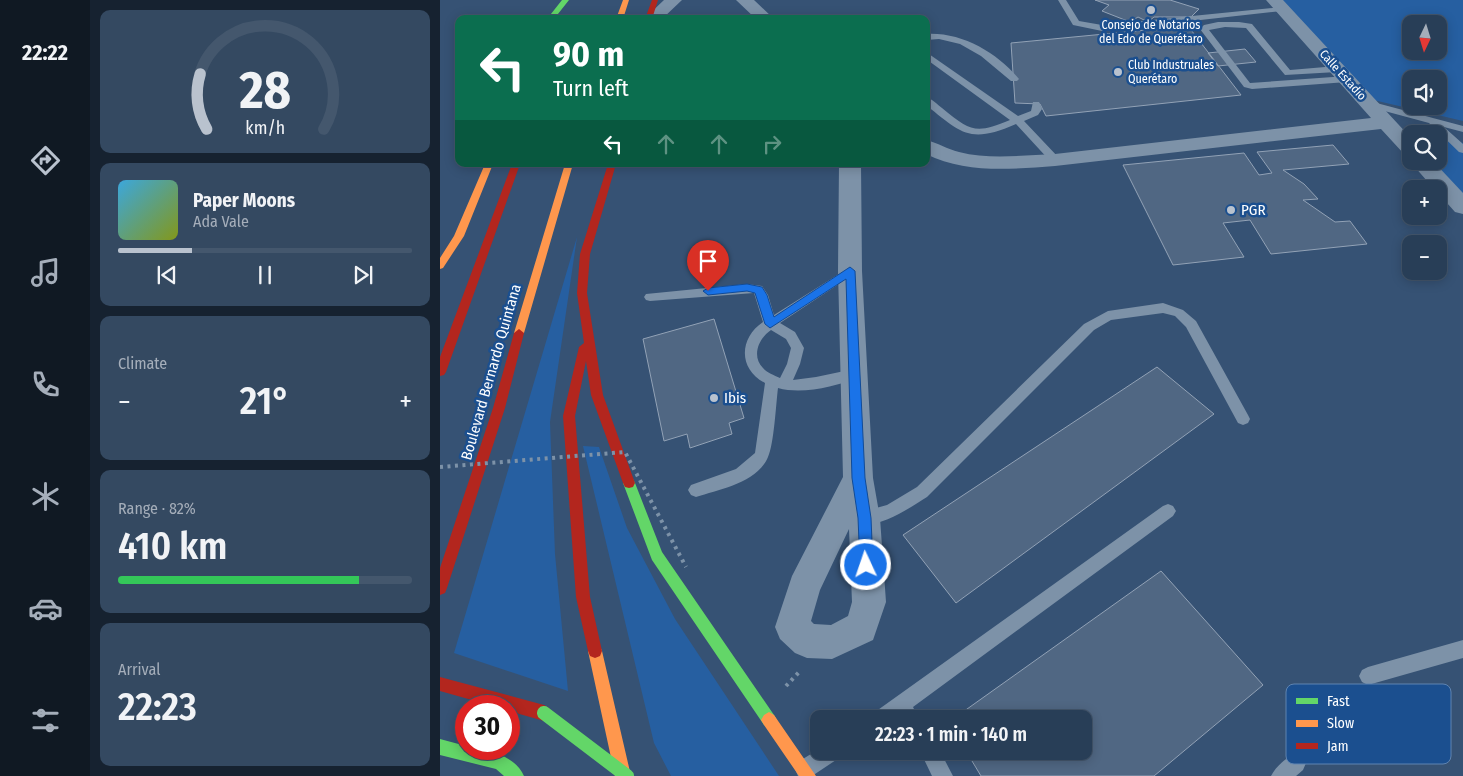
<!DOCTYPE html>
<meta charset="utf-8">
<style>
:root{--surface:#283e57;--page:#344961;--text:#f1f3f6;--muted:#a5aeba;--line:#44576d;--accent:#b9c2ce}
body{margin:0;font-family:"Fira Sans Condensed",sans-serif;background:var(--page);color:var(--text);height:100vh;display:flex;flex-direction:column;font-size:19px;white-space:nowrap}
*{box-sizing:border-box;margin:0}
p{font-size:16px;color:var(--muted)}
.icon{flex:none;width:28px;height:28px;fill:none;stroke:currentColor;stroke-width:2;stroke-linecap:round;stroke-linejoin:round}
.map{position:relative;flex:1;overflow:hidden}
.side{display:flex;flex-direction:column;gap:10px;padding:10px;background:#162230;width:350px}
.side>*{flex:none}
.guide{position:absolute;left:15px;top:15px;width:475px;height:152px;border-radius:10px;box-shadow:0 2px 12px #0003,0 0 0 1px var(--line);background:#0b6e4f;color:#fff;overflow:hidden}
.needle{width:32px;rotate:184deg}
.buttons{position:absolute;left:962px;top:15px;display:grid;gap:10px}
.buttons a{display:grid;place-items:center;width:45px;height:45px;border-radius:10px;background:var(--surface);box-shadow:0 2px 12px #0003,0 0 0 1px var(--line);font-size:25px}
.speed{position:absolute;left:15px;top:695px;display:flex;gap:10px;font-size:25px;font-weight:700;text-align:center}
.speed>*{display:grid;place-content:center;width:65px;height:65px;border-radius:50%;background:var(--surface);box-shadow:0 2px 12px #0003,0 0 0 1px var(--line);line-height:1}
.speed .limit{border:8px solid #d22;background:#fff;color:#111}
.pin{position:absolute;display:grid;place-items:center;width:42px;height:42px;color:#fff;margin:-51px -21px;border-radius:50% 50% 50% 0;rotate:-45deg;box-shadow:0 0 5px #0007}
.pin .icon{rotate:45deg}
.me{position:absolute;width:55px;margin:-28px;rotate:357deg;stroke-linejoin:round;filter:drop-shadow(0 0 4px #0008)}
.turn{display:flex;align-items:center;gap:18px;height:105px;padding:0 15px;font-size:22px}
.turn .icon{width:65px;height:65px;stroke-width:2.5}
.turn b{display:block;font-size:35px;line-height:42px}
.lanes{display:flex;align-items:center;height:48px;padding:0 15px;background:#0003;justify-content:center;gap:25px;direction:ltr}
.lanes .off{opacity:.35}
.big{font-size:38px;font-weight:600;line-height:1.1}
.side .widget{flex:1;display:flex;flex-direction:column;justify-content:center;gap:8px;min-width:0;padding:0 18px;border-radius:10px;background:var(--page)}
.side .dial{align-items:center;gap:0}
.dial svg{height:130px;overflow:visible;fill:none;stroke:var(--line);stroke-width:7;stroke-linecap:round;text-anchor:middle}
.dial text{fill:var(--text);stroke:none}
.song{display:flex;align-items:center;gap:15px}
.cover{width:60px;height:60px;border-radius:8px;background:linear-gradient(135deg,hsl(200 70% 55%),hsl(70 70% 35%))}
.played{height:5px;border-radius:2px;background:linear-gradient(90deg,var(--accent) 25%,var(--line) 25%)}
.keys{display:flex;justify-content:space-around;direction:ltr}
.heat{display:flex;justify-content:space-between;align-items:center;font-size:28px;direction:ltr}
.charge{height:8px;border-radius:4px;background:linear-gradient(90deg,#34c759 82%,var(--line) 0)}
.trip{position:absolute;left:370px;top:710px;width:282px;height:50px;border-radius:10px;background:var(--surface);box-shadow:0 2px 12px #0003,0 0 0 1px var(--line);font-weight:600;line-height:50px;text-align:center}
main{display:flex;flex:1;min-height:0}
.tabs{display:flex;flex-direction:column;width:90px;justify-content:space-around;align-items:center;background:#101923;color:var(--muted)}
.tabs .icon{width:35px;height:35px}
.tabs .current{color:var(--accent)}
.tabs b{font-size:22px;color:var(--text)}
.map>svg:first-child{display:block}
.green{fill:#265fa1;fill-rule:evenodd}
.building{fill:#506783;stroke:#92a2b6}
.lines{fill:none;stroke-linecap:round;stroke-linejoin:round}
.path{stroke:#7d92a8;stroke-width:4;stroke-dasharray:3 4.5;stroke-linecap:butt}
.lane{fill:#7d92a8;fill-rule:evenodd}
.street{fill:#7d92a8;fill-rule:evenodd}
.fast{fill:#63d668;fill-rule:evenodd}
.slow{fill:#ff974d;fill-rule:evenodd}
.jam{fill:#b3261e;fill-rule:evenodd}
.path-bridge{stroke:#7d92a8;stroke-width:4;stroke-dasharray:3 4.5;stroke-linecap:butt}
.fast-bridge{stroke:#63d668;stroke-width:14}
.route{fill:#1a73e8;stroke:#114b97}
.poi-dot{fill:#b9c2ce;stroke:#1b4f8f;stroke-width:2}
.labels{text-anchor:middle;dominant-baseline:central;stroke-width:5;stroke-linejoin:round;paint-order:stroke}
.far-poi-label{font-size:12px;fill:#fff;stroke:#1b4f8f}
.far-street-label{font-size:12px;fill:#fff;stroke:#1b4f8f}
.poi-label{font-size:15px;fill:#fff;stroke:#1b4f8f;text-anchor:start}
.street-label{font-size:15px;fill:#fff;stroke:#1b4f8f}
.key{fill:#1b4f8f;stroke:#5f84b1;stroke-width:1}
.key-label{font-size:14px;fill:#fff}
</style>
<main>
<nav class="tabs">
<b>22:22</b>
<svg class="icon current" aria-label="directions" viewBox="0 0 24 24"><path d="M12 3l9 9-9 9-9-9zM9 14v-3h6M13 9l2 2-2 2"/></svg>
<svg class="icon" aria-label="music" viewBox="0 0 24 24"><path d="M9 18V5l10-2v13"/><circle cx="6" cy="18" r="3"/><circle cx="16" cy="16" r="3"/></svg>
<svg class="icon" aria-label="phone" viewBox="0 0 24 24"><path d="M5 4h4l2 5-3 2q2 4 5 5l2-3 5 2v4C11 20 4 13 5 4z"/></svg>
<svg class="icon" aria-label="climate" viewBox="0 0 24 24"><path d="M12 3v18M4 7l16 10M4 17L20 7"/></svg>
<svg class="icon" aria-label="car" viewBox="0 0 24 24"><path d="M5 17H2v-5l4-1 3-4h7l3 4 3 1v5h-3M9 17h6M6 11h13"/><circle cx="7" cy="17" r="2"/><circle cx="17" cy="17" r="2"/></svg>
<svg class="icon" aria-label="filters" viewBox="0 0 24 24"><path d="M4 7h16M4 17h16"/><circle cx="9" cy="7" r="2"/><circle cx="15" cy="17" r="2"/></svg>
</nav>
<section class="side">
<div class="widget dial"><svg viewBox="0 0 100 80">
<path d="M14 69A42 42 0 1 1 86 69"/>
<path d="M14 69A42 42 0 0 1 10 35" stroke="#b9c2ce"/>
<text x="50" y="56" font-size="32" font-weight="700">28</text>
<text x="50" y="72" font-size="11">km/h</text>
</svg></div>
<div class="widget">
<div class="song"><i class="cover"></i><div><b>Paper Moons</b><p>Ada Vale</p></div></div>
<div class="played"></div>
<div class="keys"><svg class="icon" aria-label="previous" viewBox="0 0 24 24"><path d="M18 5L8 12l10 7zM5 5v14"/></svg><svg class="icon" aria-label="pause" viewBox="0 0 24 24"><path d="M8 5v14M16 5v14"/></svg><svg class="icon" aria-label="next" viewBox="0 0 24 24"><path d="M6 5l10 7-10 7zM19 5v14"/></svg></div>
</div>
<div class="widget"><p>Climate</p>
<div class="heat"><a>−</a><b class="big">21°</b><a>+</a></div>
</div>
<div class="widget"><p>Range · 82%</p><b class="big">410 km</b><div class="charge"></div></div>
<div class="widget"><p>Arrival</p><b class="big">22:23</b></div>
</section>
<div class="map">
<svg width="1023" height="776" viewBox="0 0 1023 776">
<rect width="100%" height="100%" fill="#365274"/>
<path class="green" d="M839 0H1023V121L929 99ZM971 24H999V51H971ZM971 79H999V106H971Z
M999 137 1023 143V201L986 161H999Z
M137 237 110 422 115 554 128 691 14 653Z
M143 446 159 447 187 528 235 619 339 776H231L214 743Z"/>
<path class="building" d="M655 0H730L759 9 751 17H714L708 22 698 17 690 22 662 11 669 5Z
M748 26 801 95 606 116 600 104 575 103 571 43Z
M805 49 816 62 778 66 768 53Z
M893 145 909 164 843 170 864 184 878 199 863 200 895 222 910 221 927 244 831 254 810 220 783 223 804 257 733 265 683 165 804 153 819 175 832 173 817 152Z
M274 319 304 418 289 423 292 434 250 448 247 434 224 441 203 339Z
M717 367 774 414 516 603 463 535Z
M721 571 823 685 714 776H541L526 751H644V719H513Z"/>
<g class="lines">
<path class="path" d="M346 686 360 671"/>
<path class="lane" d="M618 0H626L639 21 662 25 842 7 846 9 842 11 662 31 633 25Z
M778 22H799L812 24 850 70 897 66 902 69 897 72 845 75 806 28 785 27 769 30 810 83 907 76 912 79 907 82 812 89 804 87 760 29 764 25Z
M486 34C522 32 556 52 579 79L577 81H571L541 56 520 44 499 39 486 40Z
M486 52 578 116 591 111 593 102H599L602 109 598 115 584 121 619 158 620 160 619 162H611L576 124C530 144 522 134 486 105V97C492 99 497 104 502 108 531 132 536 134 570 120L486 59Z
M929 101 1023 126V132L1004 127 1023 144V153L1019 152 989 123 926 106V102Z
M410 267 416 271 414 274 340 323 355 332 364 348 360 364 353 380 376 377 414 369 419 370 421 374 419 378C395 386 363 395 338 388 336 404 334 444 328 457 317 483 280 489 256 497L251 495 248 490 251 485 296 469 315 453 325 383C298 369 299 338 323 322L314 293 210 301 206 300 204 297 206 294 307 284 322 286 328 295 334 315ZM331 330 346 339 351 348 347 364 340 378C334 375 327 373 323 368 311 356 319 338 331 330Z
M723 303 743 310 756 321 808 415 810 419 808 423 803 425 798 423 746 327 735 316 723 313 671 320 654 330 487 497C471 507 438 530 418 523L416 518 418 513 447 505 477 487 644 324 668 311Z
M728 504 733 506 736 511 733 516 473 707 479 719H433L435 712 723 506Z
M1023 640V658L928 685 922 682 919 676 922 670 928 667Z
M379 749V751H401L399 758 372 776H358L355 769 358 762Z
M480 751H500L513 776H492Z
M856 753 863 756 866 763 863 770 856 776H831C836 766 846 758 856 753Z"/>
<path class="street" d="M224 0H242L222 19H204Z
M296 0H314L334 19H316Z
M826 0H843L971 138V156L964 154 941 129 615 166C572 169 526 174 486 154V140C498 143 507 149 519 152 550 160 584 155 615 154L931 118Z
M971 160 993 161 1023 193V214L1015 212 999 194V189H994L974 166Z
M399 164H421L422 271 433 478 440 518 446 602 433 640 392 659 367 658 355 653 340 639 335 627 352 576 403 477 398 271ZM409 529 412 602 408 616 391 625 374 624 371 621 380 590Z"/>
<path class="fast" d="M122 0H129L114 19H107Z
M189 478 193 479 195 483 222 552 334 715 337 720 334 725 329 728 324 725 212 560 183 483 185 479Z
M0 739 26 746V749C47 749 75 755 84 776H64L56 769 0 755Z"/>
<path class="slow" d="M183 0H189L183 19H176Z
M45 164H53L24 236 3 268 0 269V258L14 236Z
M125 164H133L84 333 79 337 74 333Z
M155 644 160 646 162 651 191 776H175L148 651 150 646Z
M329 712 334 715 376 776H359L324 725 321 720 324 715Z"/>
<path class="jam" d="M212 0H218L212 19H205Z
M72 164H80L6 372 4 375 0 376V357Z
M168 164H176L150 254 147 293 163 395 195 483 193 487 189 488 185 487 183 483 151 395 146 361 135 416 150 597 162 651 160 656 155 658 150 656 148 651 136 597 123 416 139 347 144 343 137 293 140 254Z
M79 329 84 333 65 408 7 588 5 593 0 595V568L53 408 74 333Z
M0 677 104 705 109 708 112 713 109 718 104 721 69 711V706H53L0 691Z"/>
<path class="path-bridge" d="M0 467 185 452 246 567"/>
<path class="fast-bridge" d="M104 713 187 776"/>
</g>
<path class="route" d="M410 267 415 271 425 478 431 518 433 565 431 570 426 572 422 570 420 565 418 518 412 478 406 279 330 328 325 324 315 293 307 291 268 295 263 291 268 288 307 284 322 287 327 295 334 317Z"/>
<g class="poi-dot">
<circle cx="711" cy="10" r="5"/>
<circle cx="678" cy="72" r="5"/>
<circle cx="791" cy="210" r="5"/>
<circle cx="274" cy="398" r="5"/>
</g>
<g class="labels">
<g class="far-poi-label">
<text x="711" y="25">Consejo de Notarios<tspan x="711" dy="14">del Edo de Querétaro</tspan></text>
<text x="688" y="65" text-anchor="start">Club Industruales<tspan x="688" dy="14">Querétaro</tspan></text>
</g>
<g class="far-street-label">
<text transform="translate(903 75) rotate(48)">Calle Estadio</text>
</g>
<g class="poi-label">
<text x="801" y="210">PGR</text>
<text x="284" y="398">Ibis</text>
</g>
<g class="street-label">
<text transform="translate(51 372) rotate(-74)">Boulevard Bernardo Quintana</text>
</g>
</g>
<rect x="846" y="684" width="165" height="80" rx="8" class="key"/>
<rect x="856" y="698" width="22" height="6" fill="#63d668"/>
<rect x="856" y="720" width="22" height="7" fill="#ff974d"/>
<rect x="856" y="743" width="22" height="6" fill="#b3261e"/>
<g class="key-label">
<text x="887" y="706">Fast</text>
<text x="887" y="728">Slow</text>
<text x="887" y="751">Jam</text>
</g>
</svg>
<div class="buttons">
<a><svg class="needle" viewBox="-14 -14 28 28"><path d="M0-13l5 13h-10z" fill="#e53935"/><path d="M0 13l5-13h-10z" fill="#a5aeba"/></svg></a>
<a><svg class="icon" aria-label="sound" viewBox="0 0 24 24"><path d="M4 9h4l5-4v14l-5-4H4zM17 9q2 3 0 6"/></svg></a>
<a><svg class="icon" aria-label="search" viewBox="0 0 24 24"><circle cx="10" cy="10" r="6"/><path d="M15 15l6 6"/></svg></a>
<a>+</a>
<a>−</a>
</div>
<div class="speed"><div class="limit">30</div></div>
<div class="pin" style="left:268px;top:291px;background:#d93025"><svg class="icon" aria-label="arrive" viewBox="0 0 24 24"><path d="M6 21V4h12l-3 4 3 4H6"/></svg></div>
<svg class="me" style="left:426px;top:565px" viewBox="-20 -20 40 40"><circle r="17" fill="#1a73e8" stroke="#fff" stroke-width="3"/><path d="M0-11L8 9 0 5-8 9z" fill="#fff"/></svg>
<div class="trip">22:23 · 1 min · 140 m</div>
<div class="guide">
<div class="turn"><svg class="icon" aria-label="left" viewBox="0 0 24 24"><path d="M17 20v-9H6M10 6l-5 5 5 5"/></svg><div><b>90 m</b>Turn left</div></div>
<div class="lanes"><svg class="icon" aria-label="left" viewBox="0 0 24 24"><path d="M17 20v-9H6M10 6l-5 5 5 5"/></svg><svg class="icon off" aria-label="ahead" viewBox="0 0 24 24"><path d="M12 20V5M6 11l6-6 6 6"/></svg><svg class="icon off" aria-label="ahead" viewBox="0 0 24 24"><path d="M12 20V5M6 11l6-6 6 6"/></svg><svg class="icon off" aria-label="right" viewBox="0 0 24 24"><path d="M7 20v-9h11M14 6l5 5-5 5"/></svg></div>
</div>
</div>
</main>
